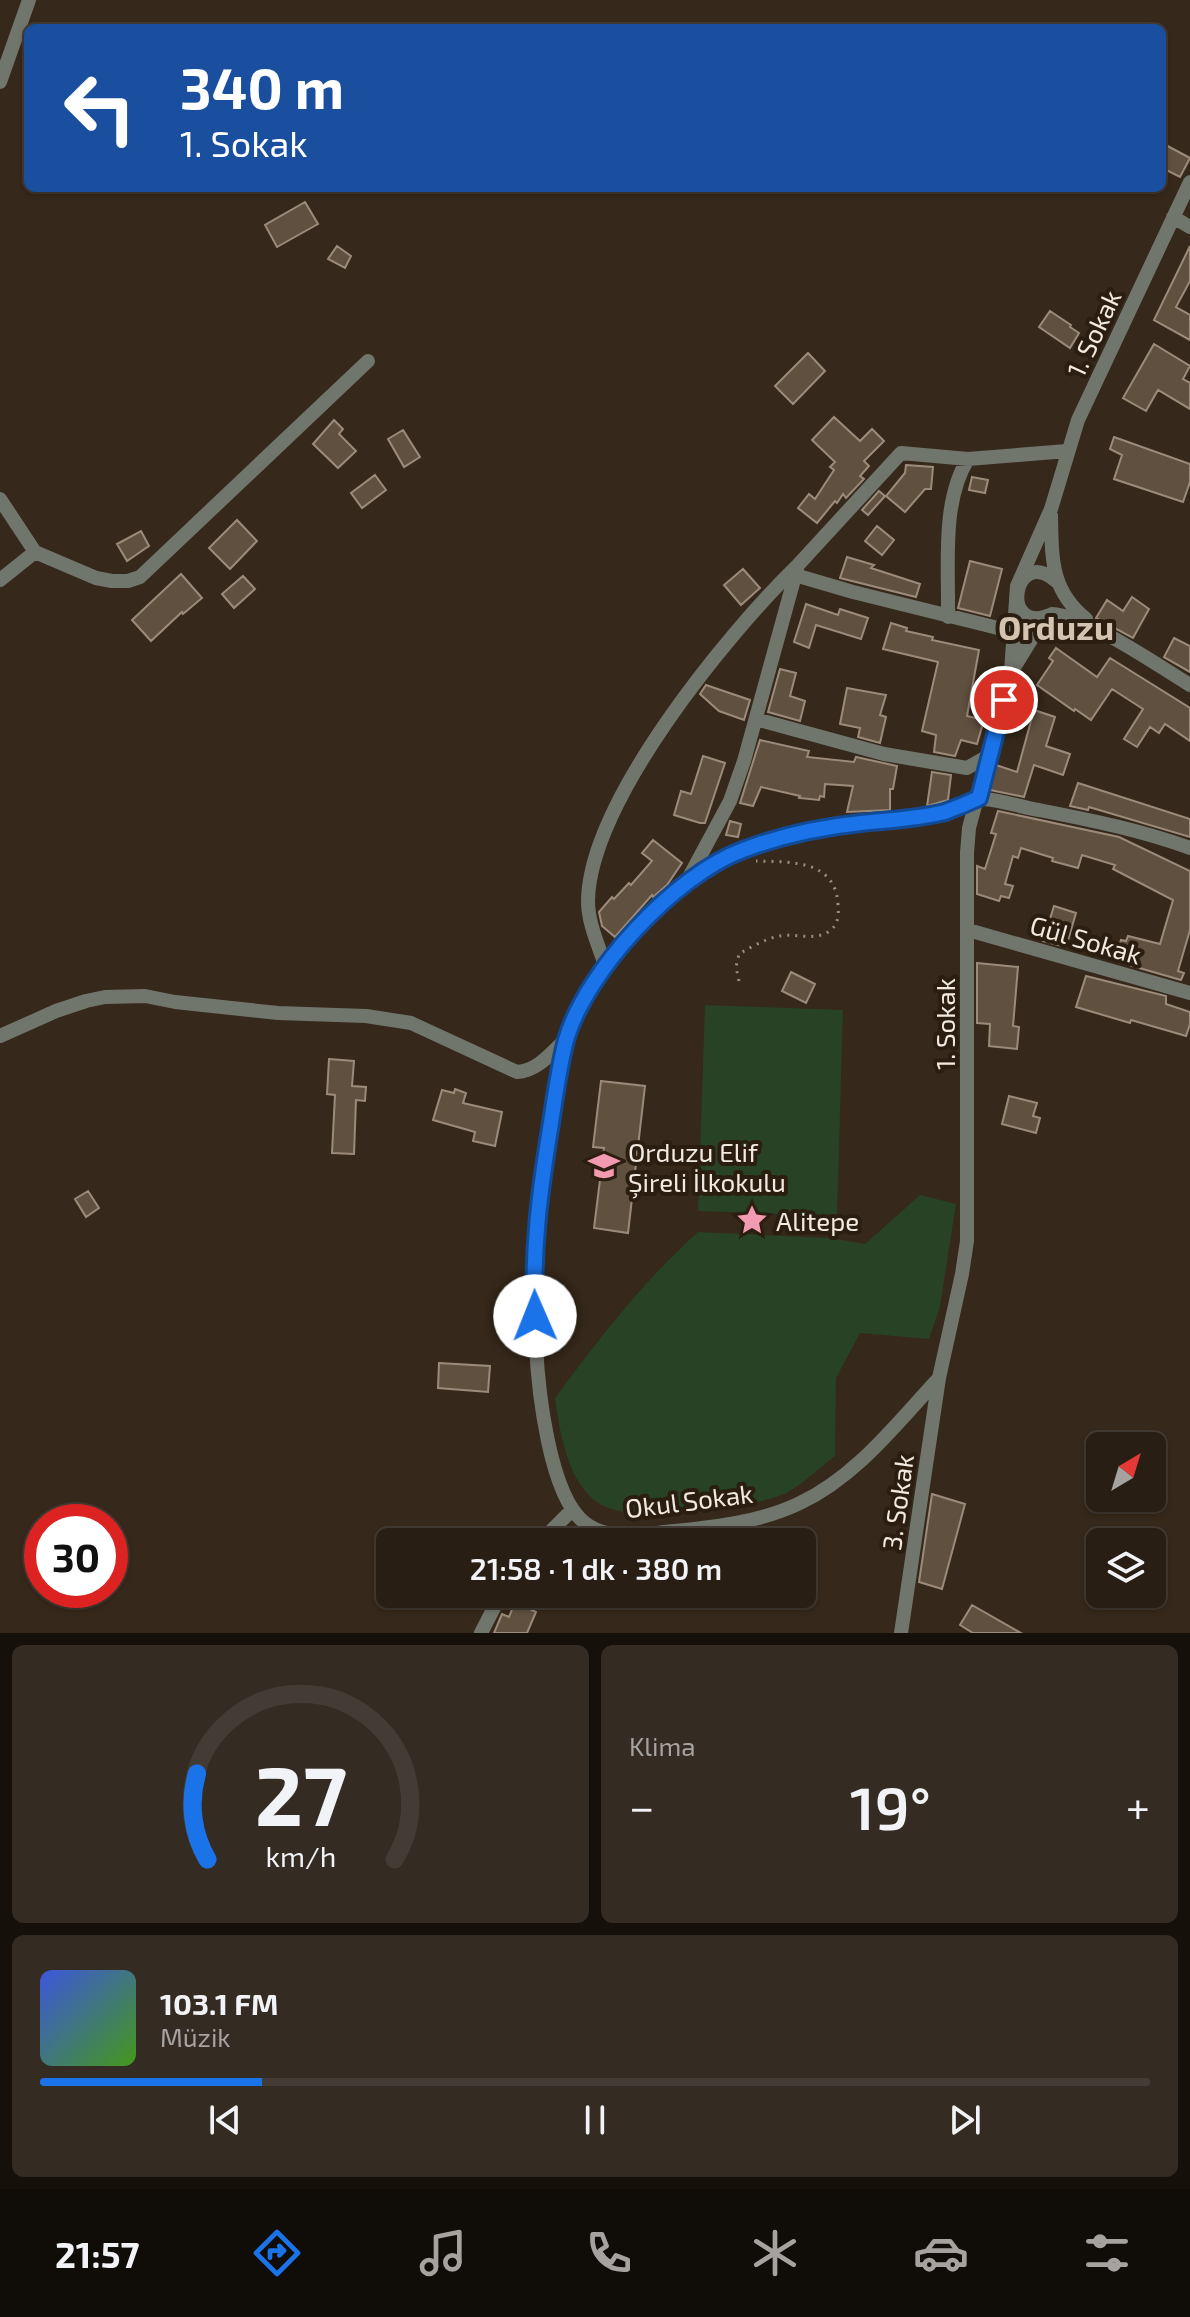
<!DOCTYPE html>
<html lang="tr">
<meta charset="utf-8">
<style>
:root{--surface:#281e14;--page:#342b22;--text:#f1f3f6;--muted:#a5a2a0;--line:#443c34;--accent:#1a73e8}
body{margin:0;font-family:"Exo 2",sans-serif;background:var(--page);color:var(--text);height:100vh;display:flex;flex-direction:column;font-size:30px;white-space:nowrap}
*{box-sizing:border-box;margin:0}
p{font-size:26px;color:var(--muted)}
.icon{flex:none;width:44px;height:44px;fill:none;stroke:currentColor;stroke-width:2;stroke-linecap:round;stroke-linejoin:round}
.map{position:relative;height:1633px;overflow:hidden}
.side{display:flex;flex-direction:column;gap:12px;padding:12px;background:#16100b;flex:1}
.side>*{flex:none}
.top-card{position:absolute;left:24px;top:24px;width:1142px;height:168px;border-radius:12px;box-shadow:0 2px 6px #0004,0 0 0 2px var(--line);background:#1a4fa0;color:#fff;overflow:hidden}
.needle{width:52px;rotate:38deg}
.controls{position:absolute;left:1086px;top:1432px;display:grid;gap:16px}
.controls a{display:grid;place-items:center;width:80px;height:80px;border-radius:12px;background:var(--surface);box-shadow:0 2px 6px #0004,0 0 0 2px var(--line);font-size:40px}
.speed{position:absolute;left:24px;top:1504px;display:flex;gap:16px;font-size:40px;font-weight:700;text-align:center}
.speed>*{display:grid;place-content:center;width:104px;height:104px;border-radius:50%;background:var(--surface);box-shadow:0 2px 6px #0004,0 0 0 2px var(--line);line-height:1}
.speed .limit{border:12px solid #d22;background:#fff;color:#111}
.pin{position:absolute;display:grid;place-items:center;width:68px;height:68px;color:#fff;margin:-34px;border:4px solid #fff;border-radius:50%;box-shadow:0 2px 8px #0007}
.me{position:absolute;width:88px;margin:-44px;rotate:359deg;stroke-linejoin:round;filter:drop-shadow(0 0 6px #0008)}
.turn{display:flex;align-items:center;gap:28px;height:168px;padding:0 24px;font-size:36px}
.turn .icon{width:104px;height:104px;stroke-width:2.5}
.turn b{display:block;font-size:56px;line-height:68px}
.big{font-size:60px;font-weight:600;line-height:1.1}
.side .tile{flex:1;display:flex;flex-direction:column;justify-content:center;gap:12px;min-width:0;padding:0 28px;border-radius:12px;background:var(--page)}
.side .dial{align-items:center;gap:0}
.dial svg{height:208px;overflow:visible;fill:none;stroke:var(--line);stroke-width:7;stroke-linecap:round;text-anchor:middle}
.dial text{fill:var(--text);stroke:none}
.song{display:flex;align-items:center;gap:24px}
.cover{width:96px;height:96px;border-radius:12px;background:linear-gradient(135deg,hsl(230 70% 55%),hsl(100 70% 35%))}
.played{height:8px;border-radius:4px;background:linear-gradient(90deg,var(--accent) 20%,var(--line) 20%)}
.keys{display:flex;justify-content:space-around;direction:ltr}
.heat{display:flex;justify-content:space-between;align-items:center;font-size:44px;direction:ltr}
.side .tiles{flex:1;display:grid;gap:12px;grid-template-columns:1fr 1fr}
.tile:last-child{grid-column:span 2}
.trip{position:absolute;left:376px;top:1528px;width:440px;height:80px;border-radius:12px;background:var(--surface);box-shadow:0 2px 6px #0004,0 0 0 2px var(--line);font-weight:600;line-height:80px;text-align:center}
.dock{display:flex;height:128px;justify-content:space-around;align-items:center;background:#100c08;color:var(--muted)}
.dock .icon{width:56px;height:56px}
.dock .on{color:var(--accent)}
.dock b{font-size:36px;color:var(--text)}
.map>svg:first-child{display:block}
.green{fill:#274224}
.building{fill:#5f5040;stroke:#9c8b7b;stroke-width:2}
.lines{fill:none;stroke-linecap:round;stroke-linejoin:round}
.path{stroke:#9a8e83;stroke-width:3;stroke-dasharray:2 6;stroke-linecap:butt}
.minor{stroke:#71766d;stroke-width:14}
.route-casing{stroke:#114b97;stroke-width:20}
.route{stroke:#1a73e8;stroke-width:14}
.labels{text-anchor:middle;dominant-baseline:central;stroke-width:8;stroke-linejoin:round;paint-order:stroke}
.street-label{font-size:26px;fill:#f2e9e0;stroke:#2b1e10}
.poi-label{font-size:26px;fill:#f2e9e0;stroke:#2b1e10;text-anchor:start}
.district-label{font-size:34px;font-weight:bold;fill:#d5c3b2;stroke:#2b1e10}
</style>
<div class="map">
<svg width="1190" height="1633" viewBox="0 0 1190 1633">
<rect width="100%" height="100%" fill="#36281a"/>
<path class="green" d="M705 1005 843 1010 837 1216 698 1211Z
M920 1195 956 1204 940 1307 929 1339 860 1333 836 1378 835 1456C823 1465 798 1488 786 1493 746 1510 629 1529 594 1500 566 1476 560 1432 555 1398 599 1339 642 1282 698 1232L830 1238 865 1244Z"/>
<path class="building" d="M1162 143 1190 158 1180 177 1162 168Z
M305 202 318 224 277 247 265 225Z
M337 246 351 256 345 268 328 259Z
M1190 246V281L1176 307 1190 315V340L1154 320Z
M1050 311 1071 325 1070 327 1079 333 1070 348 1039 327Z
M1154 344 1190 366 1183 379 1190 383V409L1158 390 1146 411 1123 398Z
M808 353 825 371 793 404 775 386Z
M834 417 860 441 872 429 884 441 864 461 869 466 860 476 864 479 846 498 843 494 837 503 835 501 817 523 798 508 809 494 815 499 834 470 830 467 835 462 812 440Z
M334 420 343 429 339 434 356 451 338 468 313 444Z
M403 430 420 457 404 467 388 439Z
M1114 437 1190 464V482L1183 502 1114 479 1122 455 1110 449Z
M906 465 933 467 931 489H925L905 512 886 496 905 473Z
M375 475 386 490 362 508 351 493Z
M972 477 988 480 985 493 969 490Z
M879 491 885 496 868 515 862 510Z
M237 520 257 541 230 569 209 548Z
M877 526 894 540 882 555 865 541Z
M141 531 149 546 127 561 117 544Z
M847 557 874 565 871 568 920 584 916 597 840 578Z
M970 561 1002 569 990 616 958 608Z
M743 569 760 588 741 605 724 585Z
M181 574 202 598 183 614 182 612 151 641 132 620Z
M243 576 255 589 234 608 222 594Z
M1132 597 1149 609 1133 638 1096 618 1107 600 1123 611Z
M806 604 838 615 840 609 868 618 861 639 816 625 809 648 794 642Z
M891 623 907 628 906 631 933 637 932 640 979 650 967 716 984 720 977 744 961 740 955 756 934 752 936 735 922 731 938 662 883 649Z
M1174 638 1190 646V672L1164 657Z
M1056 648 1097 677 1110 658 1190 708V741L1165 724 1159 733 1150 727 1137 747 1124 739 1143 709 1112 689 1091 720 1075 709 1074 711 1037 685 1053 661 1049 658Z
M780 669 796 673 790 696 805 701 800 721 768 712Z
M706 685 750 700 744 720 719 711 700 694Z
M847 688 886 695 880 715 886 717 880 743 858 737 860 728 840 724Z
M1034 710 1055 717 1046 746 1070 754 1063 775 1034 765 1024 797 990 790 996 765 1017 772Z
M760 740 809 751 807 757 854 762 856 757 897 766 893 789H890V810L847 812 853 786 825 784 824 797 820 796 819 800 799 798 800 796 761 787 753 806 740 803Z
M703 756 725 763 705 823H700L674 815 681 791 691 794Z
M932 772 951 775 948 800 927 806Z
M1078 783 1190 819V837L1089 807 1088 810 1070 806Z
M998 811 1119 837 1190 871V930L1178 971 1184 973 1181 980 1115 961 1121 940 1126 941 1128 936 1160 944 1173 900 1113 869 1115 865 1082 855 1078 868 1052 861 1053 858 1021 848 1018 858 1013 856 1005 884 1013 886 1009 898 1001 896 999 901 977 894V866L985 869 996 834 991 833Z
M730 821 741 824 738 837 726 835Z
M653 840 682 863 667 885 653 897 652 895 615 937 602 926 599 912 612 897 614 899 629 883 631 885 652 861 642 853Z
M1054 906 1076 913 1066 947 1043 941Z
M977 963 1018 967 1013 1026 1019 1027 1017 1049 989 1046 990 1024 977 1023Z
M791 972 815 984 806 1003 782 991Z
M1086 976 1166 996V1004L1190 1012V1024L1186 1036 1131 1020 1130 1023 1076 1007Z
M329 1059 354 1061 352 1086 366 1087 365 1101 356 1100 354 1154 332 1153 335 1095 327 1094Z
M601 1081 645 1086 628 1233 594 1228 604 1148 593 1147Z
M455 1089 466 1093 463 1103 502 1112 495 1146 473 1141 475 1132 433 1120 442 1090 454 1093Z
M1009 1096 1037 1103 1033 1116 1040 1118 1036 1133 1002 1124Z
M88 1191 99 1208 86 1217 75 1199Z
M439 1363 490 1366 488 1392 438 1388Z
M932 1494 965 1504 942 1589 919 1582Z
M515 1602 536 1612 527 1633H494L502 1614 509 1617Z
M972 1605 1021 1633H973L960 1625Z"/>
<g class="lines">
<path class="path" d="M739 981 736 967 739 954C751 947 765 939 779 936 795 933 813 941 828 932 838 926 839 916 838 905 836 859 789 862 756 861"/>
<path class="minor" d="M0 82 29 0
M1173 217 1190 227
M0 499 35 552 96 578 112 581H128L140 577 368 361
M1051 515C1052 558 1050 590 1086 619
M795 575 853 592 1014 632
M0 580 35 552
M1050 615C999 636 1013 544 1056 581
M948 617C949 568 941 502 968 459
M1013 669 1034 635 1052 614C1085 615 1159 666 1190 685
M756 719 884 754 967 768 988 756
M688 879 730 801 744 761 798 565 901 453 968 459 1067 451
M968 930 1190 993
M605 965C598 944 588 923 588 901 589 802 728 633 797 566
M0 1036 56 1011 86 1001 105 997 145 996 175 1002 278 1013 366 1016 411 1023 517 1072C538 1071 552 1052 567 1038
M939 1378C897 1423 857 1476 800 1503 759 1523 709 1528 664 1532 638 1535 607 1540 585 1523 549 1496 538 1388 536 1345 534 1301 532 1257 537 1214 540 1181 547 1149 552 1117 556 1090 559 1061 567 1036 593 965 672 875 743 849 792 832 844 826 896 821 912 819 929 816 944 812 957 808 970 798 983 799 1001 800 1021 807 1039 810 1090 820 1141 830 1190 848
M540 1542 572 1510
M481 1633 501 1594
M901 1633 939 1378 962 1274 967 1241V853L969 828 1011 672 1017 586 1051 509 1078 420 1190 182"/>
</g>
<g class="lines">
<defs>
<path id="route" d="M535 1316C532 1249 540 1189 551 1123 555 1096 559 1067 566 1040 586 971 675 875 743 850 780 836 822 827 861 823 889 820 917 819 945 812 956 808 968 803 979 798L1004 700"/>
</defs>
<use href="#route" class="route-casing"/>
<use href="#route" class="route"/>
</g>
<defs>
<symbol id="school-bare" viewBox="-9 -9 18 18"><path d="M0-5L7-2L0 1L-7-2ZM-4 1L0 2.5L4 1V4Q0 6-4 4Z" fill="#f29ab0" stroke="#2b1e10" stroke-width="2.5" paint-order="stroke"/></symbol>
<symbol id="sight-bare" viewBox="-9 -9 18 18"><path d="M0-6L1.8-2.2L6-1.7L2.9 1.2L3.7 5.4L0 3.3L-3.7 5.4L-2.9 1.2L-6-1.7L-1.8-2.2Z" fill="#f29ab0" stroke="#2b1e10" stroke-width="2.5" paint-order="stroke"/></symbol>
</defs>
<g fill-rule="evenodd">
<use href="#school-bare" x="582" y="1144" width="44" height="44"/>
<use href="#sight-bare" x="730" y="1198" width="44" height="44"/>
</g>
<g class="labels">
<g class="street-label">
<text transform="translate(1093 333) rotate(-65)">1. Sokak</text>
<text transform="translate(1086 939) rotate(16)">Gül Sokak</text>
<text transform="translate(944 1024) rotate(-90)">1. Sokak</text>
<text transform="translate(689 1500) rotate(-7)">Okul Sokak</text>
<text transform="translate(897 1502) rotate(-82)">3. Sokak</text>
</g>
<g class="poi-label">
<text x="628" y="1151">Orduzu Elif<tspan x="628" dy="30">Şireli İlkokulu</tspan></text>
<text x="776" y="1220">Alitepe</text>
</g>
<g class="district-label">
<text x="1056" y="626">Orduzu</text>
</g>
</g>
</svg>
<div class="controls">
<a><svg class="needle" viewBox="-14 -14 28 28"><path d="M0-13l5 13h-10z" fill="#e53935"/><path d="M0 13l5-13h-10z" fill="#a5a2a0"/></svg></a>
<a><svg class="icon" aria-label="layers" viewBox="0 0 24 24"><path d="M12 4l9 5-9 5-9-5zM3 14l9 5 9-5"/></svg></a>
</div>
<div class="speed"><div class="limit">30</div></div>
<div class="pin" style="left:1004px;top:700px;background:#d93025"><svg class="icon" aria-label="arrive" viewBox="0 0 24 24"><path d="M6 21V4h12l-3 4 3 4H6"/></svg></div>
<svg class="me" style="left:535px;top:1316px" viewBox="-20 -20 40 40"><circle r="19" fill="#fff"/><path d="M0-13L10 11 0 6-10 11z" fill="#1a73e8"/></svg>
<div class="trip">21:58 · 1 dk · 380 m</div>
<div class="top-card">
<div class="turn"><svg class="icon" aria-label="left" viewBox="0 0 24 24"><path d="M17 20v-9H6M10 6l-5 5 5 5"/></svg><div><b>340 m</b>1. Sokak</div></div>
</div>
</div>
<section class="side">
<div class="tiles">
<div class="tile dial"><svg viewBox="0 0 100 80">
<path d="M14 69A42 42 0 1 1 86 69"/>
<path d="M14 69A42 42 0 0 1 10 36" stroke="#1a73e8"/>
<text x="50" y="56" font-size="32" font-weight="700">27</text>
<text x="50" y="72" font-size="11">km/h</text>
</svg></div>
<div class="tile"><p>Klima</p>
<div class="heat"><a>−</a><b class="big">19°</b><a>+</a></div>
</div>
<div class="tile">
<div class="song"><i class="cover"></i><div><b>103.1 FM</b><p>Müzik</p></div></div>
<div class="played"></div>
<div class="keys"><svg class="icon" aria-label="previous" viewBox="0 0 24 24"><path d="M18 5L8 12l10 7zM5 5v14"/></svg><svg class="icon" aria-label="pause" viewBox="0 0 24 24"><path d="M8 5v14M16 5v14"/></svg><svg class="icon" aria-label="next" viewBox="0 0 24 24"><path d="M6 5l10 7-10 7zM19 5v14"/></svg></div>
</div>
</div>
</section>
<nav class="dock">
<b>21:57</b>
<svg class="icon on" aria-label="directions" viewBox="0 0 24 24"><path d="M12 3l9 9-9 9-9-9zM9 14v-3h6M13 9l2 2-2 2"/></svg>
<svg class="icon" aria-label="music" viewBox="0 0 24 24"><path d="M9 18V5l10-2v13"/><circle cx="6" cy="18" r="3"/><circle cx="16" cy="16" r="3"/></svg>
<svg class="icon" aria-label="phone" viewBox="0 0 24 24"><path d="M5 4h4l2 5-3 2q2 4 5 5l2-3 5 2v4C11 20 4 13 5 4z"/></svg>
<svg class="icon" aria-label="climate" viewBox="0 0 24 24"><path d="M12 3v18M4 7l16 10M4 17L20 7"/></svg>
<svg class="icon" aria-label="car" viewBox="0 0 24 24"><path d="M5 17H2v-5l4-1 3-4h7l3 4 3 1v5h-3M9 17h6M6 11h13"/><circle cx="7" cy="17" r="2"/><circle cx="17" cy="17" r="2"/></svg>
<svg class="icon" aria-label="filters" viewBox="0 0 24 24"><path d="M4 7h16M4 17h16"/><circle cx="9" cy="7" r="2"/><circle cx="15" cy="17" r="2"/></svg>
</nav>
